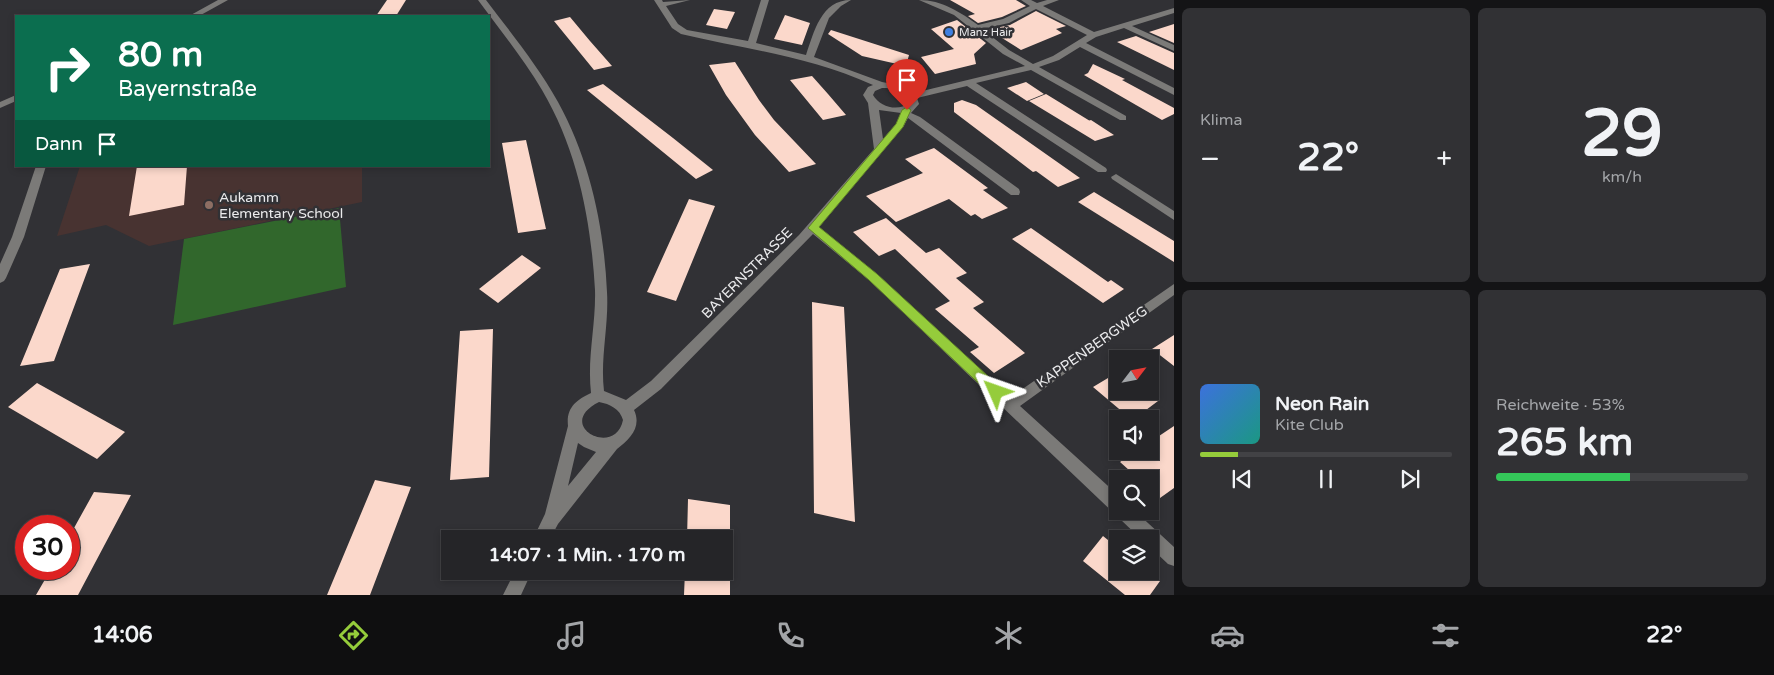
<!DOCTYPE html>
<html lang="de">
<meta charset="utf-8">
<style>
:root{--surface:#252528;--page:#313134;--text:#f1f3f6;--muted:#a3a5a8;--line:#424245;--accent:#95cc3b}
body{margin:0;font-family:"Varela Round",sans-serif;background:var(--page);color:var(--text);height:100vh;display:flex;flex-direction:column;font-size:19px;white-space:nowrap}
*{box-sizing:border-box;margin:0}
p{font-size:16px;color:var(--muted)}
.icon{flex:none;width:28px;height:28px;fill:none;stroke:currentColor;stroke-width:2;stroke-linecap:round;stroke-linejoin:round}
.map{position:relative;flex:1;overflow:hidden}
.panel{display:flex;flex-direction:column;gap:8px;padding:8px;background:#141416;width:600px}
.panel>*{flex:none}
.banner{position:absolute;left:15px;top:15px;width:475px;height:152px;border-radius:0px;box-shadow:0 2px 8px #0003,0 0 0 1px var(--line);background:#0b6e4f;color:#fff;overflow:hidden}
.needle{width:32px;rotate:58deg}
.tools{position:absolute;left:1109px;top:350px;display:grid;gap:10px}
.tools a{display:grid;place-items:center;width:50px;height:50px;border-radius:0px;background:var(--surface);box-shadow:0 2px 8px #0003,0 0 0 1px var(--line);font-size:25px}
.speed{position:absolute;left:15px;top:515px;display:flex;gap:10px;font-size:25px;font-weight:700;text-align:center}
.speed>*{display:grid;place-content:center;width:65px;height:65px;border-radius:50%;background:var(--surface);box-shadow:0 2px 8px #0003,0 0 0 1px var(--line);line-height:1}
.speed .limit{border:8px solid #d22;background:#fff;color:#111}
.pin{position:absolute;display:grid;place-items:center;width:42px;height:42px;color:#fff;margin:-51px -21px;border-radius:50% 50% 50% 0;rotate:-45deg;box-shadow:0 0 5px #0007}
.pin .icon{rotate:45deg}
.me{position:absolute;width:55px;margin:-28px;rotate:313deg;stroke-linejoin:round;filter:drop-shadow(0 0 4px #0008)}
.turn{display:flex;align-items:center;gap:18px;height:105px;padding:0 20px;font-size:22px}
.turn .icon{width:65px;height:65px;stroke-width:2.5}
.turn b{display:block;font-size:35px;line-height:42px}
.then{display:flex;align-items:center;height:48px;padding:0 20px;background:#0003;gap:10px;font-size:19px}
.big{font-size:38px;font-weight:700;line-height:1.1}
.panel .tile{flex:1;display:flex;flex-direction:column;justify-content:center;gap:8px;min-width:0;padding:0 18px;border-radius:8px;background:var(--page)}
.panel .dial{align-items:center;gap:0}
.dial b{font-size:65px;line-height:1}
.song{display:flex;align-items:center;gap:15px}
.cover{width:60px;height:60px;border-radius:8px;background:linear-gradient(135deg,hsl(220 70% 55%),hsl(170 70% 35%))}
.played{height:5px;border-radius:2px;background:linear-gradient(90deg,var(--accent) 15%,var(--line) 15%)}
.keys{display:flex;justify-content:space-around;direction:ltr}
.heat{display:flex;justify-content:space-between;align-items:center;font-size:28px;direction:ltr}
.charge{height:8px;border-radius:4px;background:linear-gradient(90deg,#34c759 53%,var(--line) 0)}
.panel .tiles{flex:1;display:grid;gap:8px;grid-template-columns:repeat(2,1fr)}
.trip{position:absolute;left:441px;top:530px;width:292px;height:50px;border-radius:0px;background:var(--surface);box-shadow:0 2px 8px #0003,0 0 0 1px var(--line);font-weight:700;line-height:50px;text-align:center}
.dock{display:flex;height:80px;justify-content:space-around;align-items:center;background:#0f0f10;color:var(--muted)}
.dock .icon{width:35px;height:35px}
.dock .selected{color:var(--accent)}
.dock b{font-size:22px;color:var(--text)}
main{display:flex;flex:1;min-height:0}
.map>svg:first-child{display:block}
.education{fill:#483331}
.green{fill:#31672c}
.building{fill:#fbd8cb}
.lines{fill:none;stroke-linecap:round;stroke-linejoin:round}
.minor{fill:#7b7a78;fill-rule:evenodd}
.route{fill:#95cc3b;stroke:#618526}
.shop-dot{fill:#3f7fe0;stroke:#313135;stroke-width:2}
.education-dot{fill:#8d6e63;stroke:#313135;stroke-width:2}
.labels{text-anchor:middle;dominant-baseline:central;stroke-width:5;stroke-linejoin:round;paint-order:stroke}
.far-poi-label{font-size:11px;fill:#ebebed;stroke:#313135;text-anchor:start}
.poi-label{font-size:14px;fill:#ebebed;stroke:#313135;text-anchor:start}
.street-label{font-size:14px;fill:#ebebed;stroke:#313135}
</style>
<main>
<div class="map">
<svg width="1174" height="595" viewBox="0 0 1174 595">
<rect width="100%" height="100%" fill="#313135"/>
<path class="education" d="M80 166H362V202L149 246 106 225 57 236Z"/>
<path class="green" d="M339 208 346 287 173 325 184 239Z"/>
<path class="building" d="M387 0H406L396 16H376Z
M950 0H1016L1026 6 1002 17 978 23 968 16 975 14Z
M714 9 735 12 727 29 706 25Z
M1036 11 1066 26 1056 29 1062 33 1021 50 1002 38H997L986 30 1010 25Z
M785 15 810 23 802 45 774 39Z
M570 17 590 41 612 66 594 70 554 21Z
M957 20 986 43 974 54 976 64 935 74 921 57 954 49 931 29Z
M1174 24V43L1149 32Z
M831 30 909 55 906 66 862 56 828 34Z
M1136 36 1174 53V70L1117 42Z
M735 62 759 100 774 120 816 164 789 172 755 135 726 95 709 65Z
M1093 64 1125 79 1122 80 1174 108V114L1162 120 1084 75 1088 73Z
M812 76 828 94 846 115 823 120 790 80Z
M1026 82 1044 94 1027 101 1007 88Z
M603 84 673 138 713 170 696 179 587 90Z
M1046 94 1090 121 1079 124 1091 120 1114 135 1095 141 1029 101Z
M962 100 976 105 1080 178 1058 187 1036 171 1033 172 954 112V103Z
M526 140 546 229 518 233 502 143Z
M934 148 988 188 983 190 1008 208 982 219 975 214 971 216 949 199 896 222 866 196 923 173 905 159Z
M137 166H187L184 205 129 216Z
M1094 192 1174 241V262L1078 202Z
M689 199 715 206 676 301 647 292Z
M886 218 926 253 939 248 967 273 956 278 984 302 973 308 1025 353 994 373 970 352 979 347 935 309 950 301 895 249 879 256 853 232Z
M1031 228 1108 282 1111 280 1124 289 1103 303 1012 239Z
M522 255 541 268 498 303 479 289Z
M90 264 54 361 20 366 60 269Z
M812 302 844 307 855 522 814 513Z
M493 329 489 477 450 480 460 331Z
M1174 335V366L1152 349Z
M1118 372V391H1146L1158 401 1146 410 1156 419H1131L1093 387Z
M37 383 80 407 125 432 97 459 8 407Z
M1174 426V488L1160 498 1150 489V479H1139L1120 462 1135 451H1150V442Z
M375 480 411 487 370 595H327Z
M94 492 131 495 78 595H36L51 569H69V537Z
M688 499 730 505V539H687Z
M1103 536 1118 548V571H1147L1160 581 1150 595H1125L1083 561Z
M685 571H730V595H684Z"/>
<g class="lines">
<path class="minor" d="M218 0H228L199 16H189Z
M478 0H486C511 33 538 66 558 102 590 160 604 227 607 292 609 325 600 358 604 391L626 400 651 381 799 235 874 149 868 103 863 95 868 87 873 85C808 56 749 50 681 34L672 28 654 0H662L663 2 690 0 666 6 678 24 687 30 748 41 761 0H769L756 43 806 55C814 32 821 0 851 0L841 6 829 18 814 57 882 82 903 86 914 93 1025 66 1003 54 954 15 919 0C942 0 960 12 978 25L1003 19 1030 6 1021 0H1031L1037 3 1047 0H1059L1043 6 1094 32 1174 8V13L1132 26 1174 45V51L1124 28 1096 37 1086 43 1174 88V95L1080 47 1059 60 1039 67 1126 116V120H1120L1031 70 976 83 1106 168 1107 170 1106 172H1098L967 86 917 98 919 104 911 113 920 117 1019 189 1020 192 1019 195H1011L908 118 903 127 819 227 877 274 1011 397 1174 284V295L1020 406 1118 495V511H1135L1174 547V566L1168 564 1150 547V539H1141L869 280 813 234 661 389 634 410C642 427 630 439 617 449L558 524 550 539H533L545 514 568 426C566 408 576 400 591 393 587 358 596 325 595 290 591 221 578 151 542 90 523 58 500 30 478 0ZM1036 9 1087 35 1053 56 1033 64 1009 50 982 29 1009 23ZM882 88C893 88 907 91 909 103 898 112 880 107 873 95L875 91ZM879 110 901 113 896 124 883 139ZM599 402C610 404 620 409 623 420 615 459 553 425 599 402ZM578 443 584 447 596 452 568 486Z
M16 95V101L0 108V102Z
M36 166H46L24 237 6 278 4 281 0 283V264L12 237Z
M1116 174 1174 211V220L1112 179 1111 177Z
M515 571H532L521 595H503Z"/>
</g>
<path class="route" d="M907 107 911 110 903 127 819 227 877 274 1001 388 1003 392 1001 396 996 398 992 396 869 280 808 228 896 124 902 110Z"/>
<circle class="shop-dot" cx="949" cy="32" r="5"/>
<circle class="education-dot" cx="209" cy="205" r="5"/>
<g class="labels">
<g class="far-poi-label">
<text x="959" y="32">Manz Hair</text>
</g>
<g class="poi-label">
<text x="219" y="197">Aukamm<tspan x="219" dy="16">Elementary School</tspan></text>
</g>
<g class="street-label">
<text transform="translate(747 273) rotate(-45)">BAYERNSTRASSE</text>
<text transform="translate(1092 347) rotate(-35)">KAPPENBERGWEG</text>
</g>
</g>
</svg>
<div class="tools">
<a><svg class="needle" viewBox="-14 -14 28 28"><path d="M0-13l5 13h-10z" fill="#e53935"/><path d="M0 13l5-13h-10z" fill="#a3a5a8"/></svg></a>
<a><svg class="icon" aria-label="sound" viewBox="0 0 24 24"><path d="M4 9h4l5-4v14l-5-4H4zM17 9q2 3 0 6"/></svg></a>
<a><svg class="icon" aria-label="search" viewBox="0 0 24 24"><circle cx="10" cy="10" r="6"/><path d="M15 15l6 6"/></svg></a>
<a><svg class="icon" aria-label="layers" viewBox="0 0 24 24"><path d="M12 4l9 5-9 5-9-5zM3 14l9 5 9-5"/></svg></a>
</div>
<div class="speed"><div class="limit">30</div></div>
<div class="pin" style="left:907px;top:110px;background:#d93025"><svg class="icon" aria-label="arrive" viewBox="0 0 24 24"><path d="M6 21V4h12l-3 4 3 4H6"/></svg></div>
<svg class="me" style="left:996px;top:392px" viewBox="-20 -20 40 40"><path d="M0-17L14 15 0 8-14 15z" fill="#95cc3b" stroke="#fff" stroke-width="4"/></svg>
<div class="trip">14:07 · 1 Min. · 170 m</div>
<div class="banner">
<div class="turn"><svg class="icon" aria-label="right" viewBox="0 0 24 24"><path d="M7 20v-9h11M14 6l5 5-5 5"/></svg><div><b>80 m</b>Bayernstraße</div></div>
<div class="then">Dann<svg class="icon" aria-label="arrive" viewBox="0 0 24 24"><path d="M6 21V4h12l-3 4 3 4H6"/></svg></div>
</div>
</div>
<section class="panel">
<div class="tiles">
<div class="tile"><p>Klima</p>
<div class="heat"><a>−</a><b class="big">22°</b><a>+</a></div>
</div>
<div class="tile dial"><b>29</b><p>km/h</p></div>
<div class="tile">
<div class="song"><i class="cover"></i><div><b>Neon Rain</b><p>Kite Club</p></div></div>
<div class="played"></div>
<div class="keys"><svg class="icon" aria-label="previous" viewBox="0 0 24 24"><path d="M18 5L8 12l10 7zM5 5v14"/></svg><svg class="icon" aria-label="pause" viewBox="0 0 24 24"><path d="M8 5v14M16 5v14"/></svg><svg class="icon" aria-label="next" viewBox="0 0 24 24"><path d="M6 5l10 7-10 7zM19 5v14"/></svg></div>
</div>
<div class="tile"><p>Reichweite · 53%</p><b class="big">265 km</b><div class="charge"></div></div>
</div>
</section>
</main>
<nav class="dock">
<b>14:06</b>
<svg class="icon selected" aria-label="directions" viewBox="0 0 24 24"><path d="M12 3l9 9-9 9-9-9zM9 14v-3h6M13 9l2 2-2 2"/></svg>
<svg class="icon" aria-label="music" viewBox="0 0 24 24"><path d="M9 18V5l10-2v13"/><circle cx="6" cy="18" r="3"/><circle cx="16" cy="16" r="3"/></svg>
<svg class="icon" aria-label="phone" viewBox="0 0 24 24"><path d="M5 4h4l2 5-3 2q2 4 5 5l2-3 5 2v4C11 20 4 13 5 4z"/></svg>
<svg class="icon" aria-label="climate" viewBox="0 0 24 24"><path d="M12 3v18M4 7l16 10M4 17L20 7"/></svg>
<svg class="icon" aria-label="car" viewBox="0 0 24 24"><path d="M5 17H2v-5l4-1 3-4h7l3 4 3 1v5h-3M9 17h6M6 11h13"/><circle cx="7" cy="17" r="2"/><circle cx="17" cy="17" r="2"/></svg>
<svg class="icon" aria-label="filters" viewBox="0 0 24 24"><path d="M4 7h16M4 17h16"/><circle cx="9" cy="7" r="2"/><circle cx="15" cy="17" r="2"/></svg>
<b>22°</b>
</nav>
